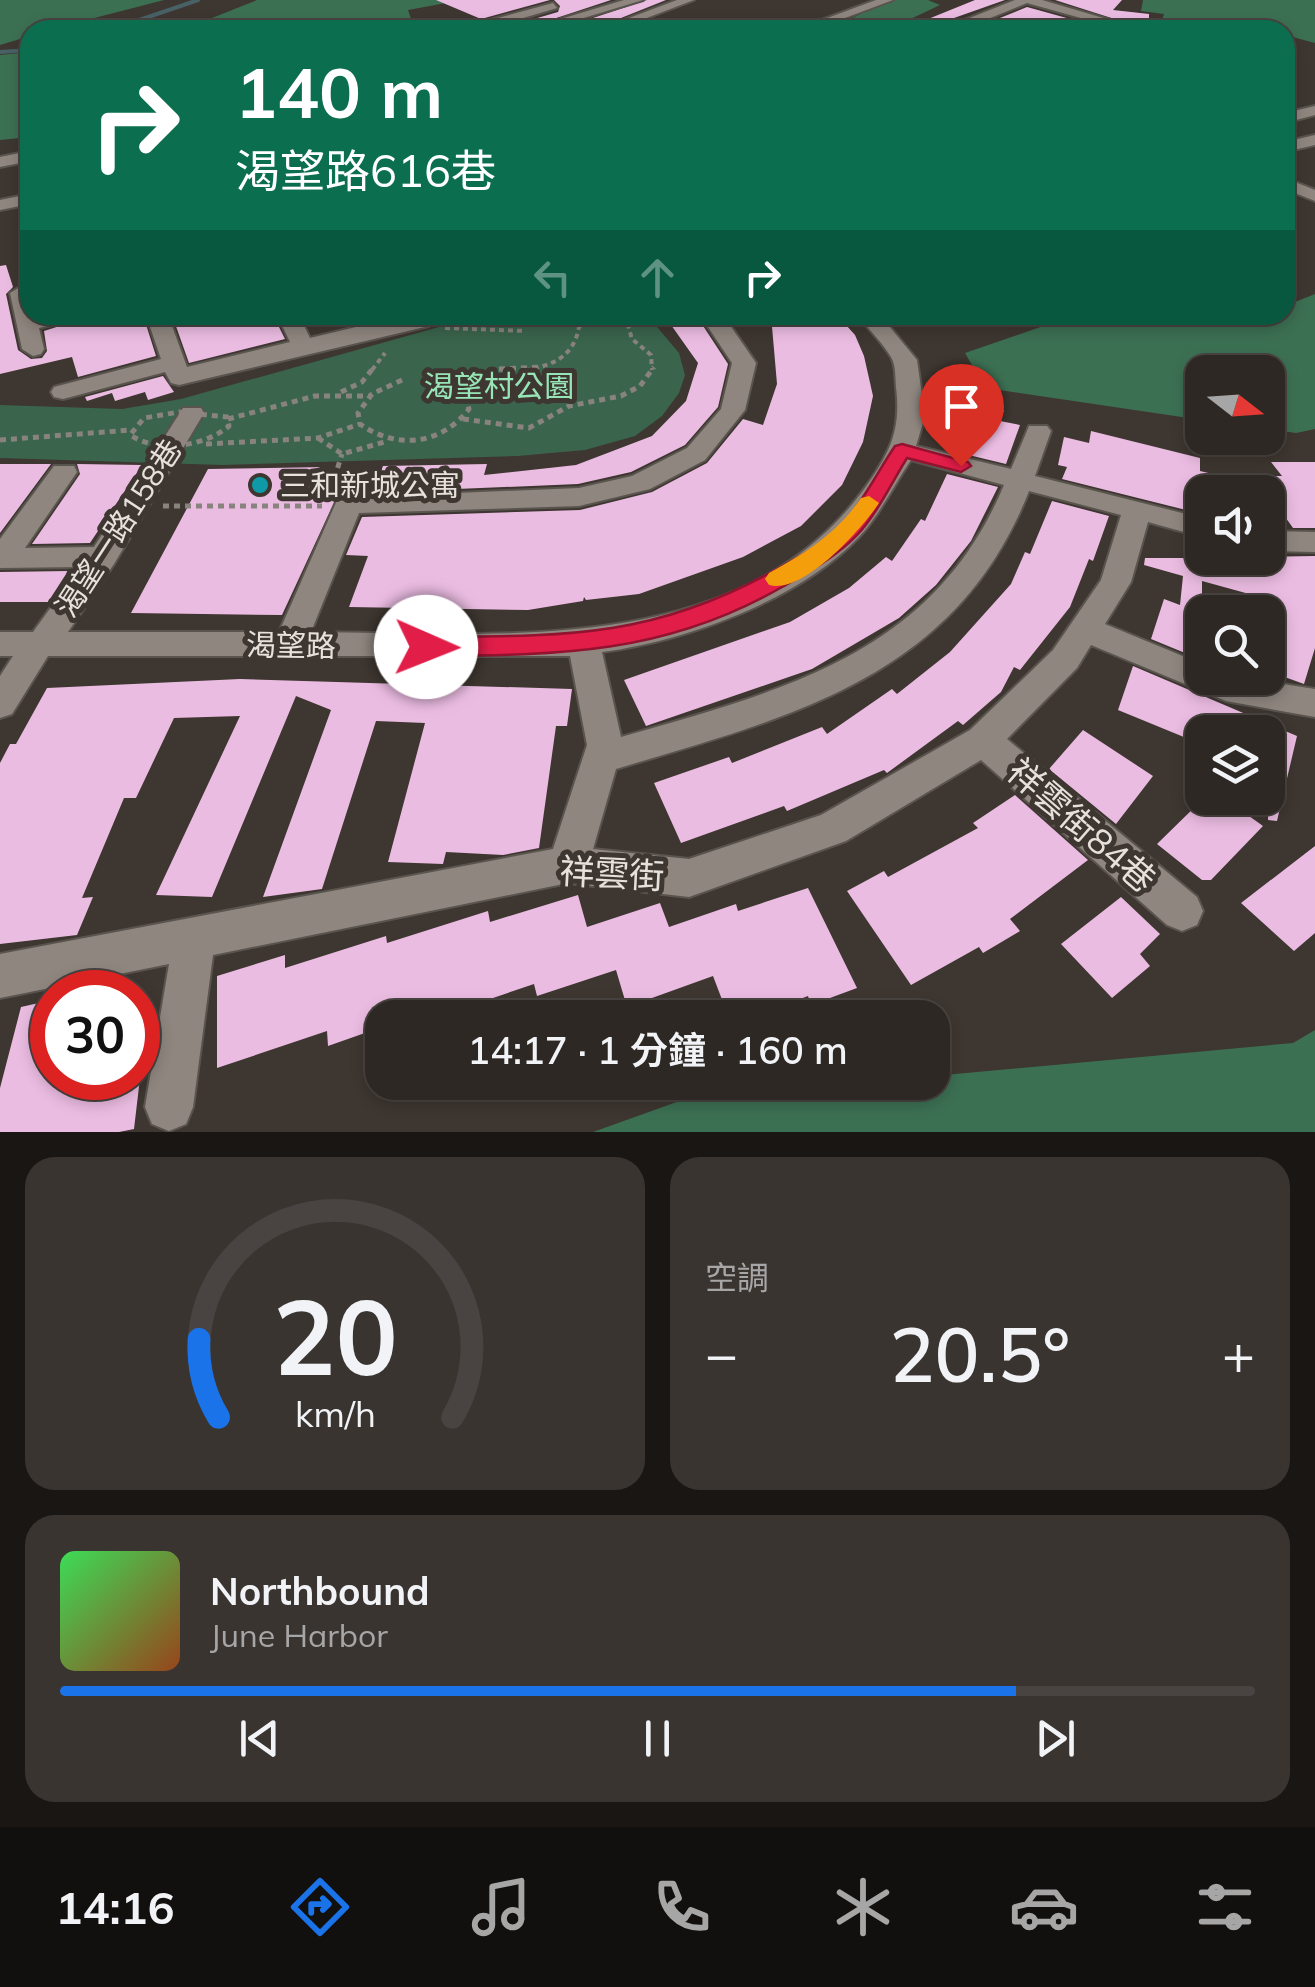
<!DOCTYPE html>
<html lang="zh-TW">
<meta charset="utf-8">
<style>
:root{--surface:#2e2824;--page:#3a3431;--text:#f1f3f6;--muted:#a7a6a6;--line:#494441;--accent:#1a73e8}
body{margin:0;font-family:Mulish,"Noto Sans TC",sans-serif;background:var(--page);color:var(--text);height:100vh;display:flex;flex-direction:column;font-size:38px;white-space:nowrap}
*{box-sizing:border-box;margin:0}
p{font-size:32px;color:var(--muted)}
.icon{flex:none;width:55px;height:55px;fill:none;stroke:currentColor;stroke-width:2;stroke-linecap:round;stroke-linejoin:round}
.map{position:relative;height:1132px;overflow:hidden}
.details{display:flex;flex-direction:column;gap:25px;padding:25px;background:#191614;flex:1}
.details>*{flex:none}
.guide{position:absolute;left:20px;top:20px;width:1275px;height:305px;border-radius:30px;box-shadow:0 5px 15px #0003,0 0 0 2px var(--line);background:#0b6e4f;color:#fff;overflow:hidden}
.needle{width:65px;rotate:107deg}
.tools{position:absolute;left:1185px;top:355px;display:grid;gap:20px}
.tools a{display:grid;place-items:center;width:100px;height:100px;border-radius:20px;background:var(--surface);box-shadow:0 5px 15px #0003,0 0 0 2px var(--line);font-size:50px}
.speed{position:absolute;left:30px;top:970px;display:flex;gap:20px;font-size:50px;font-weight:700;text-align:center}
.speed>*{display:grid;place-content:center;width:130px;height:130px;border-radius:50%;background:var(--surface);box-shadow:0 5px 15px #0003,0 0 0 2px var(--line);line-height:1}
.speed .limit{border:15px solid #d22;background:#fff;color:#111}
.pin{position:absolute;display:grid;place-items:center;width:85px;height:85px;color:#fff;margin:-102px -42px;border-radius:50% 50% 50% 0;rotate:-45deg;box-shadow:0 0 10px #0007}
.pin .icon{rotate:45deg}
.me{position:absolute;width:110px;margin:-55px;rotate:91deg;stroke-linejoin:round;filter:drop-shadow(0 0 8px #0008)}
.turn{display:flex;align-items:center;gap:35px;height:210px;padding:0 50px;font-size:45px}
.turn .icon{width:130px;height:130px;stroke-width:2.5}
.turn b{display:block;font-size:70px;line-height:85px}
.lanes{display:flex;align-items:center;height:95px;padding:0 50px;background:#0003;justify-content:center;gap:50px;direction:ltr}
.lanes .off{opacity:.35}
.big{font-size:75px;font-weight:600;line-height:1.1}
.details .card{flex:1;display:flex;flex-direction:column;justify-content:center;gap:15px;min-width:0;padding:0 35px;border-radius:30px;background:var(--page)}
.details .dial{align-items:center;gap:0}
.dial svg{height:260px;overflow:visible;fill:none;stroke:var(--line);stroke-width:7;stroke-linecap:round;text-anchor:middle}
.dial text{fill:var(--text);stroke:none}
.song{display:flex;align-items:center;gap:30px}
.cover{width:120px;height:120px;border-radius:15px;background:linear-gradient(135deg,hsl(130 70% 55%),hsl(20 70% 35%))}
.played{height:10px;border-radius:5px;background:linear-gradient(90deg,var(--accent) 80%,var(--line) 80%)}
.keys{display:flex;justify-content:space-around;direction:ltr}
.heat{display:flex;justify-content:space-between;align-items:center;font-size:55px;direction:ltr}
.details .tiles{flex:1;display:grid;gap:25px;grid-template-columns:1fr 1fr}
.card:last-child{grid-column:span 2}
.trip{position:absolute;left:365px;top:1000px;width:585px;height:100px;border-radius:30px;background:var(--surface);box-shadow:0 5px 15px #0003,0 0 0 2px var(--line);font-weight:600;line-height:100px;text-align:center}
.menu{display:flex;height:160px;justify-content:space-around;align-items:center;background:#12100e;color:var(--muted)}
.menu .icon{width:70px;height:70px}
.menu .on{color:var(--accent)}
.menu b{font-size:45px;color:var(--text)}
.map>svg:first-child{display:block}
.green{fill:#3a644c}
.forest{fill:#3c7053}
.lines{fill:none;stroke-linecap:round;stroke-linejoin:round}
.stream{stroke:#486167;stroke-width:4}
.building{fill:#ebbce2}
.minor-casing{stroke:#5a544f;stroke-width:4}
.path-far1{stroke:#89837e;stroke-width:4;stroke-dasharray:5 4;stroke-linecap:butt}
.path{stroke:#89837e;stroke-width:5;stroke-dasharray:6 5;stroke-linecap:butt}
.minor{fill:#8f867f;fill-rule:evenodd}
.route{fill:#e11d48;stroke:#92132f;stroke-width:2.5}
.slow{fill:#f59e0b}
.culture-dot{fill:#0f9aa8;stroke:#3e3630;stroke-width:4}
.labels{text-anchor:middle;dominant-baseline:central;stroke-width:10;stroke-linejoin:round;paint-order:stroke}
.park-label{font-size:30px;fill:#95e5b7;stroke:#3e3630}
.poi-label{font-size:30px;fill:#e6e1dd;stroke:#3e3630;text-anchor:start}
.street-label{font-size:30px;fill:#e6e1dd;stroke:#3e3630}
.near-street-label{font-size:35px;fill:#e6e1dd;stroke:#3e3630}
</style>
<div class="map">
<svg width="1315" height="1132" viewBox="0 0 1315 1132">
<rect width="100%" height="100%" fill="#3e3630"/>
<path class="green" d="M482 315H647L679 353 685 375 679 393 662 416 635 436 585 450 518 456 222 465 0 458V405L122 409 181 399Z"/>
<path class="forest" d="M0 0H164L48 30H30V36L0 45Z
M257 0H462L408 10 415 30H104L122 24 202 22Z
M878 0H928L940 5 896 26 846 21 879 5Z
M1143 0H1315V43L1285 35V30L1161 23 1164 14 1141 11Z
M30 52V137L0 140V55Z
M1315 294V429L1296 433 1268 429V372H1202V420L985 388 965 353 1075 315H1285V306Z
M1315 1030V1132H593L688 1098 859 1083 932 1082 933 1076 1293 1043Z"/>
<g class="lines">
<path class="stream" d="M110 30 198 0
M0 52 30 50"/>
</g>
<path class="building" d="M436 0H550L481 19Z
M554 0H611L520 30 503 28 558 12 560 6Z
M647 0H666L591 30H557Z
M975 0H1005L920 30H901Z
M1055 0H1122L1113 10 1149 14V30Z
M1027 7 1110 30H970Z
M6 265 13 287 6 294 18 350 31 359 42 358 47 351 44 331 94 315H143L156 356 78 377 72 357 0 374V266Z
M172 315H273L285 339 189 363Z
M664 315H696L728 364 718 407 685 445 631 472 578 484 338 494 282 615 131 613 208 469 326 467 324 475 380 474 383 466 487 464 484 475 576 465 652 436 686 401 698 363Z
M771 315H837L855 335 864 356 873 396 863 442 842 485 801 526 743 557 639 594 586 600 584 597 583 601 528 610 349 607 368 556 346 555 362 517 580 510 652 492 707 463 743 419 763 425 777 384Z
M163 376 174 392 148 400 145 392 115 401 112 393 87 401 85 397Z
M975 403 1004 410 1000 421 1020 425 1006 464 956 452Z
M1091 431 1200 458V471L1250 483 1249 492H1202V514L1062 479 1067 467 1058 465 1064 437 1089 443Z
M1271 462H1315V528H1293L1256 476H1282Z
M0 464H51L0 533Z
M77 464 142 465 90 543 32 544 80 474Z
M947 474 998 487 971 541 936 585 899 618 812 669 646 726 624 680 790 622 849 588 886 557 892 561 921 519 925 521Z
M1052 501 1109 516 1093 561 1089 559 1070 607 1020 670 1014 667 1001 692 963 725 958 721 887 773 884 770 787 811 784 806 681 843 654 783 729 757 732 763 822 727 827 734 892 689 897 694 950 652 1011 584 1025 552 1030 554Z
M1185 549 1202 550V558L1315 556V648L1304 684 1268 671V628L1278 602 1202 581V660L1151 639 1164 599 1180 605 1183 576 1144 565 1145 558H1184Z
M68 571 48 602H0V572Z
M1133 666 1297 736 1277 821 1268 820V732H1198L1196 742 1118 710Z
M240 679 572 689 567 726H556L539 848 503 855 446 852 443 864 388 862 425 723 376 721 322 889 263 897 331 710 296 696 212 897 156 895 240 716 174 718 136 798H124L82 898 93 897 77 935 0 944V763L10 744H16L47 688Z
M1083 730 1153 776 1116 824 1049 769Z
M1015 795 1088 860 1010 919 1020 931 983 953 979 947 911 985 847 891 884 871 888 877 978 828 973 823Z
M1204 798H1224L1263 826 1211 880H1202L1157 844Z
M1315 846V933L1294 951 1241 903Z
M808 888 857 988 811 1005 808 996 751 1018H729L713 976 627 1007 616 970 537 996 534 984 434 1018H382V1027L328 1046 327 1031 217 1068V976L285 955V968L386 936 387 943 488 911 490 922 578 895 587 927 660 903 669 927 736 904 738 911Z
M1121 897 1160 934 1140 954 1150 966 1112 998 1061 944Z
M52 1000V1078H140L134 1129 119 1132H0V1088L21 1007Z"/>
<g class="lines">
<defs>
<path id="minor" d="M624 0H643L544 30H524Z
M677 0H694L623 27 613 24Z
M876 0H893L813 30H795Z
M1015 0H1042L1144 30H1124L1027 3 963 29 924 30 957 23Z
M553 3 557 8 493 27 494 30H482L483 22Z
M1315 106V115L1285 123V113Z
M1315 135V145L1285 152V142Z
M30 151V161L0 167V157Z
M1285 178 1315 190V201L1285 189Z
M30 194V204L0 210V200Z
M20 287 30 292V315H77L74 320 39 328 44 349 41 354 33 356 22 349 10 293Z
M146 315H168L187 367 290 342 277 315H299L310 338 406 315H428L432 321 429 326 179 385 171 383 165 372 63 399 54 397 51 392 54 387 161 359Z
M700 315H723L756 363 745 410 705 460 650 489 579 506 359 513 311 632C500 633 743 660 867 485 891 451 901 429 896 387 895 377 896 365 891 357 882 342 868 329 858 315H880L917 360 925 416 916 446 1011 469 1029 426H1047L1051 431 1035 476 1202 518V537L1148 522 1131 582 1105 624 1202 664V678H1244L1315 689V717L1226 701 1091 645 1077 668 1007 739 1197 897 1203 911 1197 925 1182 931 1167 925 981 760 846 841 689 897 568 883 213 955 193 1107 186 1124 169 1131 152 1124 145 1107 169 964 0 998V954L553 849 587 745 570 656H48L12 714 0 718V676L13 656H0V632H33L80 567 0 568V539L54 466H74L77 472 25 548 94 547 183 408H201L204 413 114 564 68 632H279L338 498 579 488 632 476 687 448 721 409 732 363ZM911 460 1004 485C933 655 783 690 621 737L602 652C686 641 799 600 859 537 879 516 894 485 911 460ZM1029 491 1121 515 1101 580 1053 650 970 730 821 815 689 859 593 849 616 769C791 716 955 679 1029 491Z
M1268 531 1315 532V552L1268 551Z"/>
</defs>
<use href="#minor" class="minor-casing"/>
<path class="path-far1" d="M625 315 632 339 651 355 652 370
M445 328 526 331
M499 369 506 370
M372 370 385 353
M525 370C553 366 574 356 579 327L602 315"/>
<path class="path" d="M499 369 541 367
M402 380 372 394 358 413 360 424C397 450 441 445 469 409L463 390
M341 392 362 382 374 367
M179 412 227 417 229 426C204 447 158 453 130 435L144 418Z
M228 419 315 396H370
M463 419 529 428 569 406 621 396 640 386 654 367
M318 438 342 454 388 441
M0 440 131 430
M206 444 318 438 360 424
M331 489 342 454
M163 506H322"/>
<use href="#minor" class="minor"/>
</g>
<path class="route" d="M902 444 968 462 971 466 961 472 907 458C892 482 877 514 857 535 835 558 809 571 782 587 664 655 558 655 426 656L417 653 413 647 417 640 426 637C562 636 652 639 775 570 799 557 825 544 844 523 864 500 878 471 895 446Z"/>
<path class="slow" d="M869 496 879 503C862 529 803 595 769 585L765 579 769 573C807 552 836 534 861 498Z"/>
<circle class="culture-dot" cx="260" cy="485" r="10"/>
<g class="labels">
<g class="park-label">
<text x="499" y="386">渴望村公園</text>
</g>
<g class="poi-label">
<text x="280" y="485">三和新城公寓</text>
</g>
<g class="street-label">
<text transform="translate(118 528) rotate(-57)">渴望一路158巷</text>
<text transform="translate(291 645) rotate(1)">渴望路</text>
</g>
<g class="near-street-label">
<text transform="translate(1082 825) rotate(41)">祥雲街84巷</text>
<text transform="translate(612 873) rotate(3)">祥雲街</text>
</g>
</g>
</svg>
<div class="tools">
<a><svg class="needle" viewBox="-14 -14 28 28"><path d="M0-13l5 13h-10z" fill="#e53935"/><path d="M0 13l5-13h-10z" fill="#a7a6a6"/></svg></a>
<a><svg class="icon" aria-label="sound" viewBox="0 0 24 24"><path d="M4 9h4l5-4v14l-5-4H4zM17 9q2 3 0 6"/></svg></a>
<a><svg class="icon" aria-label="search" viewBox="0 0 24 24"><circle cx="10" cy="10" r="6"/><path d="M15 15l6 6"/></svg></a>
<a><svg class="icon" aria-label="layers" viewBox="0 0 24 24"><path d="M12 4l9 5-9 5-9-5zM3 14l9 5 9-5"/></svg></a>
</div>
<div class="speed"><div class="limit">30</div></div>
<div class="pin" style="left:961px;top:466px;background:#d93025"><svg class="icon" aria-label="arrive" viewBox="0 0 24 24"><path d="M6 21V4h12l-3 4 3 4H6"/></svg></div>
<svg class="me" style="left:426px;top:647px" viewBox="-20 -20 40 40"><circle r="19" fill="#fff"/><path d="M0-13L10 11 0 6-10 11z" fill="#e11d48"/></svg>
<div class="trip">14:17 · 1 分鐘 · 160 m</div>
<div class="guide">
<div class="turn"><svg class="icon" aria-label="right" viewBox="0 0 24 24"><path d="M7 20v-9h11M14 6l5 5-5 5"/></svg><div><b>140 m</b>渴望路616巷</div></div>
<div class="lanes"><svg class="icon off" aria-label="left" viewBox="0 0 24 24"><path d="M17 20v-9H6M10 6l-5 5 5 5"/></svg><svg class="icon off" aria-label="ahead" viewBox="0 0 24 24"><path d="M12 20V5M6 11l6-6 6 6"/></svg><svg class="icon" aria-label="right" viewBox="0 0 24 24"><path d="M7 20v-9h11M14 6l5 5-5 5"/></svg></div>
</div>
</div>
<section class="details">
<div class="tiles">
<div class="card dial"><svg viewBox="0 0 100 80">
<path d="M14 69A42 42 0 1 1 86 69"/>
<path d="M14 69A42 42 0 0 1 8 45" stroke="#1a73e8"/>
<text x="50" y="56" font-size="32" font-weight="700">20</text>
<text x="50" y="72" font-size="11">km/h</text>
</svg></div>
<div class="card"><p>空調</p>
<div class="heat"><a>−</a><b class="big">20.5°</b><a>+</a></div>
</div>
<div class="card">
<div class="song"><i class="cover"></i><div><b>Northbound</b><p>June Harbor</p></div></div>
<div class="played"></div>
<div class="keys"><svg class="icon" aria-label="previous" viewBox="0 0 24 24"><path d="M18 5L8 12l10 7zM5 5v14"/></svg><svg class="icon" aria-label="pause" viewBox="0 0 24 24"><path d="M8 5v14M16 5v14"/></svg><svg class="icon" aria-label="next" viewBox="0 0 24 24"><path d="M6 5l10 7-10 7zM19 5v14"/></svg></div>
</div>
</div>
</section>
<nav class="menu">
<b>14:16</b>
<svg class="icon on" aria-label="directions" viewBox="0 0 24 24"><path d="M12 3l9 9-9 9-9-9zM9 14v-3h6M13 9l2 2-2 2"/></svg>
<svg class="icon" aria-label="music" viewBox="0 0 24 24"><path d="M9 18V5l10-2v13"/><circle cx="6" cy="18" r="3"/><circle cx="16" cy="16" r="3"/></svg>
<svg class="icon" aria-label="phone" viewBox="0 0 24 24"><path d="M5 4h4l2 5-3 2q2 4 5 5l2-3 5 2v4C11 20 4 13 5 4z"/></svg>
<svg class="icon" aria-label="climate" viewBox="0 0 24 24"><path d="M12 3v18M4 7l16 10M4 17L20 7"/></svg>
<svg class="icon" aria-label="car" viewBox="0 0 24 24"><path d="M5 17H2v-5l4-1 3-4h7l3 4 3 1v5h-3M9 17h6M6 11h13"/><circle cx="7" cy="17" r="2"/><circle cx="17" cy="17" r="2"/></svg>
<svg class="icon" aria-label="filters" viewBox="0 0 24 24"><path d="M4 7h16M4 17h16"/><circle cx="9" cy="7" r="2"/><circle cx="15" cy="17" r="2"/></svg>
</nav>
